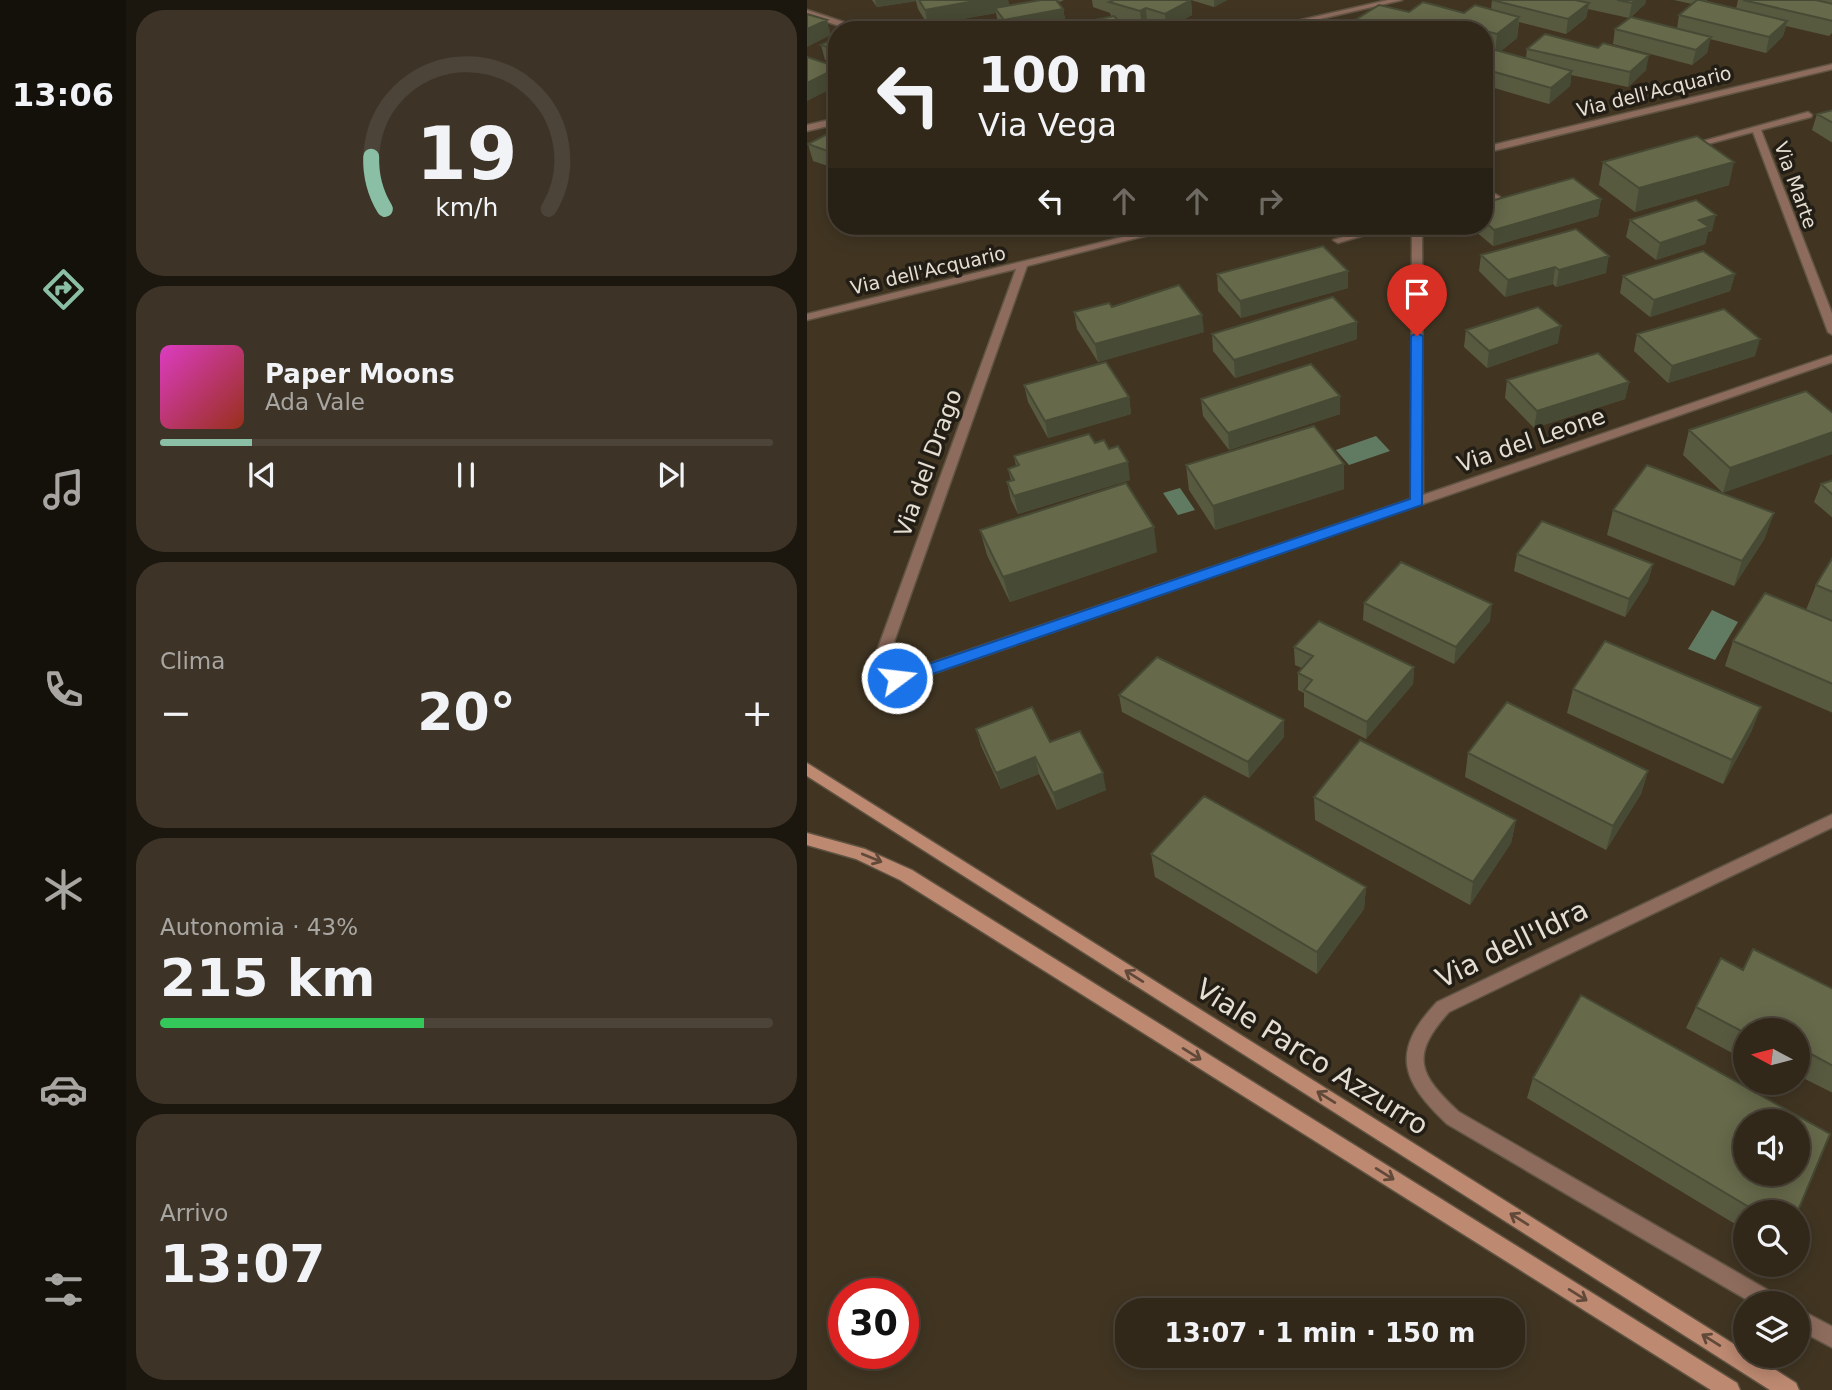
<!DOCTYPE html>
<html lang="it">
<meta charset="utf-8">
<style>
:root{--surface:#31281a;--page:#3d3427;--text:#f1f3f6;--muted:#a8a6a2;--line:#4c4439;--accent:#8abfa5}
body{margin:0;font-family:"DejaVu Sans",sans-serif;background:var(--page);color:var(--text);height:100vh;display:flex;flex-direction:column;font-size:26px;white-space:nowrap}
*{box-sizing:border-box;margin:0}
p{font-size:23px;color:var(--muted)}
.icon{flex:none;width:38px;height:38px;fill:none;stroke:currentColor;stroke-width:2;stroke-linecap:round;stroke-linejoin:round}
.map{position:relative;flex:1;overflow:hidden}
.side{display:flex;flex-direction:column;gap:10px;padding:10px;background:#1b160e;width:681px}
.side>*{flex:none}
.hud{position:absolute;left:21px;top:21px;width:665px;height:214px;border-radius:28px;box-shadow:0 4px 18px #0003,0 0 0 2px var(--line);background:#31281a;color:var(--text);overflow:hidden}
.needle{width:46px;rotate:277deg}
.tools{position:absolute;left:926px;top:1018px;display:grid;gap:14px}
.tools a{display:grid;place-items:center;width:77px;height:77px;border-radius:50%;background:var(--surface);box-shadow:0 4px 18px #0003,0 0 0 2px var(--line);font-size:35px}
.speed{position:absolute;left:21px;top:1278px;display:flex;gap:14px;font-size:35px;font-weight:700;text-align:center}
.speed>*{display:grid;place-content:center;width:91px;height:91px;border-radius:50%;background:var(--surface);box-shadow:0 4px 18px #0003,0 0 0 2px var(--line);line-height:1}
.speed .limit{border:10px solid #d22;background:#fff;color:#111}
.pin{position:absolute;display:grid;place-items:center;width:60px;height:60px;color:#fff;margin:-72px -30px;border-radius:50% 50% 50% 0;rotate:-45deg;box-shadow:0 0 7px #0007}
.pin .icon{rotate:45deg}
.me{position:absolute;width:77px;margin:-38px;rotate:75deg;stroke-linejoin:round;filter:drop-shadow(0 0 5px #0008)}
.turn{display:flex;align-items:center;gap:24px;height:147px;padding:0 35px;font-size:32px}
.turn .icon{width:91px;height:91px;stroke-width:2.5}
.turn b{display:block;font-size:49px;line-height:60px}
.lanes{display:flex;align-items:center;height:66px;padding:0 35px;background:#0003;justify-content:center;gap:35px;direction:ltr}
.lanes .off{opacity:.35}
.big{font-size:52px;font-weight:700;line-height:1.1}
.side .card{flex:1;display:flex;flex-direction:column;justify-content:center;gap:10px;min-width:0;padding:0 24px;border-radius:28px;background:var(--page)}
.side .dial{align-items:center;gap:0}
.dial svg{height:182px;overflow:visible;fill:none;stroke:var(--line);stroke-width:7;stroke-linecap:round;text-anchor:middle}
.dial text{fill:var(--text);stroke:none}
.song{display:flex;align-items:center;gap:21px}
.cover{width:84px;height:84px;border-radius:10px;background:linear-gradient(135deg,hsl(310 70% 55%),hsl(10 70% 35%))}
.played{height:7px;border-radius:4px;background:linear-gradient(90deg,var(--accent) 15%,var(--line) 15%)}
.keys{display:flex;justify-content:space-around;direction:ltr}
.heat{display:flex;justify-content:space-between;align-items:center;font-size:38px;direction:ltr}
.charge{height:10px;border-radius:5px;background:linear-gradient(90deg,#34c759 43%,var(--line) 0)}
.trip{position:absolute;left:308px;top:1298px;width:410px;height:70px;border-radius:28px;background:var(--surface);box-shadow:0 4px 18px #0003,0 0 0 2px var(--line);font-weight:700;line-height:70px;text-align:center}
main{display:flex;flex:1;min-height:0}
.tabs{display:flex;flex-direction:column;width:126px;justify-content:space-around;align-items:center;background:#14100a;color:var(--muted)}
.tabs .icon{width:49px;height:49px}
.tabs .active{color:var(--accent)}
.tabs b{font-size:32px;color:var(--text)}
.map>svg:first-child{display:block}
.water{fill:#617b63}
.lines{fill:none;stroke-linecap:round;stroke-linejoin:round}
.street-casing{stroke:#5f5342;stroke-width:3}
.secondary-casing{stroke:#5f5342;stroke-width:3}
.street{fill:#8d6c5d;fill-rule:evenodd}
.secondary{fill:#bd8971;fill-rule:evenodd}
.wall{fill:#585a40}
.shaded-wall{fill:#474a34}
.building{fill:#66694a;stroke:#474a34;stroke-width:2;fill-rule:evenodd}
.oneway{stroke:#61493a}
.route{fill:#1a73e8;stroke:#114b97;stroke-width:2}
.labels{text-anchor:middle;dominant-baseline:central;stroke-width:7;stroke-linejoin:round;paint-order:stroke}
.far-street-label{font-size:19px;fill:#e5ded2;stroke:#231e15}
.street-label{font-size:23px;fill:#e5ded2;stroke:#231e15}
.near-street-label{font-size:28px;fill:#e5ded2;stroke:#231e15}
</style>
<main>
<nav class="tabs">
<b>13:06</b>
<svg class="icon active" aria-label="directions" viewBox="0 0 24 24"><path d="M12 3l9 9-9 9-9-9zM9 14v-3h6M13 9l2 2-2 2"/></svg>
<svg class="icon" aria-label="music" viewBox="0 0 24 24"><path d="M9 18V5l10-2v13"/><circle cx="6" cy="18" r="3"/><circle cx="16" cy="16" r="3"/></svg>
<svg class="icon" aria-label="phone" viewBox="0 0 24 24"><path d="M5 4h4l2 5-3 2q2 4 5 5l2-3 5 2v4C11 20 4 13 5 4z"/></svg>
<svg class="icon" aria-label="climate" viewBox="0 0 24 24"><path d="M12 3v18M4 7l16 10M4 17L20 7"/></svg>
<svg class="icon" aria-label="car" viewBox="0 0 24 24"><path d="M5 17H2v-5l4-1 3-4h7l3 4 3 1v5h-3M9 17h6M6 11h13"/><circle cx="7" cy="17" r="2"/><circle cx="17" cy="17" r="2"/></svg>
<svg class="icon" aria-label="filters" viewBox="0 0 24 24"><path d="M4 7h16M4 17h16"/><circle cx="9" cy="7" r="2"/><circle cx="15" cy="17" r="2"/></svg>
</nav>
<section class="side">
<div class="card dial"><svg viewBox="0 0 100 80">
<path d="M14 69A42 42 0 1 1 86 69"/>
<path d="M14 69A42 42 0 0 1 8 46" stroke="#8abfa5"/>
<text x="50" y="56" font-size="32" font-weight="700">19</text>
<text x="50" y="72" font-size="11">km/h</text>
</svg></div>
<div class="card">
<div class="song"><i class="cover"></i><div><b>Paper Moons</b><p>Ada Vale</p></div></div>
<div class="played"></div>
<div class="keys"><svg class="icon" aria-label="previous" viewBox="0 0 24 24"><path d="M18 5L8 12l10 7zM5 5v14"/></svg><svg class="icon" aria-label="pause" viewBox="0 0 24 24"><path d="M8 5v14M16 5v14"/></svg><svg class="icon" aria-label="next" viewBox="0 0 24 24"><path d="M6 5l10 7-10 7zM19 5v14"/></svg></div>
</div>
<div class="card"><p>Clima</p>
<div class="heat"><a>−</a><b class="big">20°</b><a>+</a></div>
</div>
<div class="card"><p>Autonomia · 43%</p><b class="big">215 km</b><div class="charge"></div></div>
<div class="card"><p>Arrivo</p><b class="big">13:07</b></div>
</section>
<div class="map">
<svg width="1026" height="1390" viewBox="0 0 1026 1390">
<rect width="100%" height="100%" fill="#413522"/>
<path class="water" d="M569 436 583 451 542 465 529 450Z
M373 488 388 510 371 515 356 493Z
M905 610 931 622 908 660 881 649Z"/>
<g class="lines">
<defs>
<path id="street" d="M581 0H595L466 30H450Z
M0 10 55 28 56 30H44L0 15Z
M1026 64V69L677 153V147Z
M1001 112 1005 115 1004 117 954 130 1026 316V335L1021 332 946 132 886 148 882 145Z
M30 118V124L0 131V125Z
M688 194 693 197 691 199 677 203V197Z
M361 226H377L220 266 81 659 82 667 86 672 104 670 604 499 605 226H615L616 495 1026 355V362L110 679C89 685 70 685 67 659L209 269 0 320V314Z
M573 226H588L531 243 526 240Z
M1026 814V827L642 1012C602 1056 612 1075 652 1112L973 1297 976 1304H947L640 1124C593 1080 584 1051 630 1002Z
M990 1308 1026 1327V1348L990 1329Z"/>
<path id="secondary" d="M0 763 938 1351V1356H947L989 1383 992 1390H963L0 776Z
M0 833 58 849 105 870 930 1383 933 1390H904L93 880 49 859 0 845Z"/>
</defs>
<use href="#street" class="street-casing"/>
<use href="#secondary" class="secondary-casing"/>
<use href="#street" class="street"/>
<use href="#secondary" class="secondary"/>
</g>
<path class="wall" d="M65 0H201L202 6 234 0H257L253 2 249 0 256 9 259 24 228 30H196L191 23 189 13 121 25 111 9 109 1 70 7Z
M285 0H420L407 7 384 0 385 15 359 29 340 23 335 26 309 19 304 16 303 13 286 7Z
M685 0H839L838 4 824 17 870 29 872 15 885 4 867 0H900L899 1 929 9 931 0H1026V32L1022 36 979 26 976 36 959 53 903 39 900 53 885 65 806 44 808 29 822 18 781 9 779 18 759 34 712 22 710 38 694 51 719 58 720 49 839 70 821 87 764 75 763 86 742 104 677 85V54L679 53H677V30H545V22L602 12 657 13 684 10Z
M30 37V64L18 60 14 45Z
M1026 110V143L1005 130 1010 114Z
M30 129V169L6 161 1 144Z
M796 162 922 185 828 212 792 185Z
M794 199 791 216 686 246 662 226H677V203Z
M823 220 905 231 901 232 898 244 849 260 819 237Z
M178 226H214L201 234Z
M674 255 799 273 749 287 746 284 698 297 672 271Z
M541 271V288L434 318 411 291 410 274Z
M928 274 923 291 843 317 813 293 816 276Z
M305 307 397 332 291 362 270 329 267 312Z
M550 322V339L428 378 406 351 405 334Z
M659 330 751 343 680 368 657 347Z
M830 334 948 356 861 383 827 351Z
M700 380 822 382 818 399 727 428 698 398Z
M217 385 322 397 324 414 241 438 221 402Z
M999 391 916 493 876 455 882 430Z
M533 396V414L422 450 396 416 394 399Z
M288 443 323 480 211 514 204 500 200 482 204 481 201 469 209 466 207 456Z
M379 465 537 489 408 530 382 490Z
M1026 480V518L1007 502 1014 484Z
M806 510 958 538 927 586 800 535Z
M173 530 350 552 203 602 180 555Z
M710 554 846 564 841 581 818 617 707 571Z
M1026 557V713L918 666 926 641 999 610 1009 585Z
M557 603 683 621 647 664 556 620Z
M487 647 607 667 606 684 559 739 497 707V693L491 690V673L495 668 488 665Z
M766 689 954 707 944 732 916 784 760 713Z
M312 695 477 720V737L442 778 315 712Z
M169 729 243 742 299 790 250 810 232 774 194 789 174 746Z
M661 753 841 771 834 794 799 850 658 777Z
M507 797 709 820 704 843 663 905 508 820Z
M344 854 559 887 557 909 510 974 348 877Z
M935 970 1026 989V1093L992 1076 990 1078V1031H938V1060L879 1028 889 1007Z
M726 1078 990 1213H938V1230L720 1098Z"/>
<path class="shaded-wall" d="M68 0H109V1L70 7Z
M173 0H201L203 10 188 8 189 13 121 25 118 10Z
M384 0 385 15 359 29 358 14Z
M407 0H420L407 7Z
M829 0H839L838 4 822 18 825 3Z
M782 3 779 18 759 34 761 19Z
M339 8 340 23 335 26 333 11Z
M256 9 259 24 228 30H198L197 20Z
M712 17 710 38 688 56 690 34Z
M20 20 24 35 0 47V29Z
M980 21 976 36 959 53 962 37Z
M651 24V30H643Z
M904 37 900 53 885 65 889 50Z
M842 55 839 70 821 87 823 72Z
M30 68V86L0 101V83Z
M765 71 763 86 742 104 744 88Z
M30 151V167L26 153Z
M927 162 922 185 828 212 832 188Z
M794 199 791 216 686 246 687 230Z
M909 215 905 231 901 232 898 244 849 260 853 243 892 220Z
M199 226H214L201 234Z
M802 256 799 273 749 287 752 270Z
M748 267 746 284 698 297 701 280Z
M541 271V288L434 318 433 301Z
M928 274 923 291 843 317 847 300Z
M395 315 397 332 291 362 288 344Z
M550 322V339L428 378 427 360Z
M754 326 751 343 680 368 682 351Z
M953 339 948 356 861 383 865 366Z
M822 382 818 399 727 428 730 411Z
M533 396V414L422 450 421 433Z
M322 397 324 414 241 438 238 421Z
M1026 432V454L916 493 923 468Z
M321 462 323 480 211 514 207 496Z
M537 464V489L408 530 406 506Z
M967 513 958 538 927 586 935 561Z
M347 527 350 552 203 602 196 577Z
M846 564 841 581 818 617 822 599Z
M685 604 683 621 647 664 649 647Z
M607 667 606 684 559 739 560 722Z
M954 707 944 732 916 784 925 760Z
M477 720V737L442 778 441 762Z
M228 757 232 774 194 789 189 773Z
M841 771 834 794 799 850 806 826Z
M296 773 299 790 250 810 246 793Z
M709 820 704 843 663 905 666 882Z
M559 887 557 909 510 974V952Z"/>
<path class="building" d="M112 0H173L118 10Z
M234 0H249L256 9 197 20 188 8Z
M307 0H384L358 14 339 8 333 11 302 2Z
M685 0H768L782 3 761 19Z
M810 0H829L825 3Z
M890 0H893L980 21 962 37 872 15Z
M936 0H1009L1026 4V21Z
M616 2 657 13 668 5 712 17 690 34 651 24 643 30H574L545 22 572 5 602 12Z
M0 14 20 20 0 29Z
M307 16 320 30H236Z
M824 17 904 37 889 50 808 29Z
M738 34 791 48 796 43 842 55 823 72 720 49Z
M30 37V50L14 45Z
M685 49 765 71 744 88 677 69V54Z
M0 57 30 67V68L0 83Z
M1026 110V123L1010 114Z
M30 129V151L26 153 1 144Z
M890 136 927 162 832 188 796 162Z
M766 178 794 199 687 230 677 221V203Z
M889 200 909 215 892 220 902 227 853 243 823 220Z
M769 229 802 256 752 270 748 267 701 280 674 255Z
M516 246 541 271 433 301 410 274Z
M896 251 928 274 847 300 816 276Z
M372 285 395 315 288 344 267 312 302 303 305 307Z
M526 297 550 322 427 360 405 334Z
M731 307 754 326 682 351 659 330Z
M917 309 953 339 865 366 830 334Z
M791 353 822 382 730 411 700 380Z
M299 362 322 397 238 421 217 385Z
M504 364 533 396 421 433 394 399Z
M999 391 1026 413V432L923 468 882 430Z
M507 426 537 464 406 506 379 465Z
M282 434 288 443 297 440 302 449 311 446 321 462 207 496 200 482 207 480 201 469 212 465 207 456Z
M840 465 967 513 935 561 806 510Z
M1026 480V495L1014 484Z
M319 483 347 527 196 577 173 530Z
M735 521 846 564 822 599 710 554Z
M1026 557V592L1009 585Z
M594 562 685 604 649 647 557 603Z
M958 593 1026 621V684L926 641Z
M512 621 607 667 560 722 497 690 505 680 491 673 506 656 487 647Z
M798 641 954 707 925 760 766 689Z
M350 657 477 720 441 762 312 695Z
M700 702 841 771 806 826 661 753Z
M225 707 243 742 273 731 296 773 246 793 228 757 189 773 169 729Z
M553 740 709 820 666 882 507 797Z
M397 796 559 887 510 952 344 854Z
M946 949 1026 989V1066L1004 1054 999 1065 990 1061V1031H938V1033L889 1007 914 958 936 970Z
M774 995 1023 1134 990 1213H952L726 1078ZM938 1122H990V1174H938Z"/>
<defs><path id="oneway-shaft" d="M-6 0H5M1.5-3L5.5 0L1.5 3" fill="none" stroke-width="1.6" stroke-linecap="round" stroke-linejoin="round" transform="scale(1.75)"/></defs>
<g class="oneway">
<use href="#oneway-shaft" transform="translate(65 858) rotate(22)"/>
<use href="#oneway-shaft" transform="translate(327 976) rotate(-148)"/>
<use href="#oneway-shaft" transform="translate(385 1054) rotate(32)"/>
<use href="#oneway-shaft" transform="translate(519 1097) rotate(-148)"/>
<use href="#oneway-shaft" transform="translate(578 1174) rotate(32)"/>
<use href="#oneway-shaft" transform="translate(712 1219) rotate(-148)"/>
<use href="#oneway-shaft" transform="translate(771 1295) rotate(32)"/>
<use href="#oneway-shaft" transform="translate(904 1340) rotate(-148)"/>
</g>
<path class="route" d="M610 333 616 336 615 505 111 679 84 682V674L104 670 603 499 604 336Z"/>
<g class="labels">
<g class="far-street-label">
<text transform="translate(847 91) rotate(-14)">Via dell'Acquario</text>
<text transform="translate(989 185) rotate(70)">Via Marte</text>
<text transform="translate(121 270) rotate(-13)">Via dell'Acquario</text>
</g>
<g class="street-label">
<text transform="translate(724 440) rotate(-19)">Via del Leone</text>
<text transform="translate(121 463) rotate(-70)">Via del Drago</text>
</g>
<g class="near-street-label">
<text transform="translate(705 944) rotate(-26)">Via dell'Idra</text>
<text transform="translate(505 1057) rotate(32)">Viale Parco Azzurro</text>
</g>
</g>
</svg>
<div class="tools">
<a><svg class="needle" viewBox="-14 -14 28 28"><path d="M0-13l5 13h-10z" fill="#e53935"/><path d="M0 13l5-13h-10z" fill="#a8a6a2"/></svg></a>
<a><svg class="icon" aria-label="sound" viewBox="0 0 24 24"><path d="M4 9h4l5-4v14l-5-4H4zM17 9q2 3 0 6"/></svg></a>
<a><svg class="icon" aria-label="search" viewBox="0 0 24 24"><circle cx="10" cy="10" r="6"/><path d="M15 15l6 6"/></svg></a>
<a><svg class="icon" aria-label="layers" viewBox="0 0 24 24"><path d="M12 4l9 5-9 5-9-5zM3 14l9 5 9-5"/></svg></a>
</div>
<div class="speed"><div class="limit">30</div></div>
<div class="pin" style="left:610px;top:336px;background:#d93025"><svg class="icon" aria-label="arrive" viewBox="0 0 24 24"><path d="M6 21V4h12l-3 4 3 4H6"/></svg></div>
<svg class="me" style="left:90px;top:678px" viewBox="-20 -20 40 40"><circle r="17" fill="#1a73e8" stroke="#fff" stroke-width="3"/><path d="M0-11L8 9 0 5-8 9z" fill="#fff"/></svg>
<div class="trip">13:07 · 1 min · 150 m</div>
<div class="hud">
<div class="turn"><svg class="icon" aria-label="left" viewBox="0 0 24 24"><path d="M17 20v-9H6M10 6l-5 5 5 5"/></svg><div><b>100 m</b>Via Vega</div></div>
<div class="lanes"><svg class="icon" aria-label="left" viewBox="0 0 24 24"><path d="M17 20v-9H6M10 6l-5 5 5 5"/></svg><svg class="icon off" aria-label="ahead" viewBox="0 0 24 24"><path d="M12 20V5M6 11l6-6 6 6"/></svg><svg class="icon off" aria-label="ahead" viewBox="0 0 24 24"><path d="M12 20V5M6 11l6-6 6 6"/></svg><svg class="icon off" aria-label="right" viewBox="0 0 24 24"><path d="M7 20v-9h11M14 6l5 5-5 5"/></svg></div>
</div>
</div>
</main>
